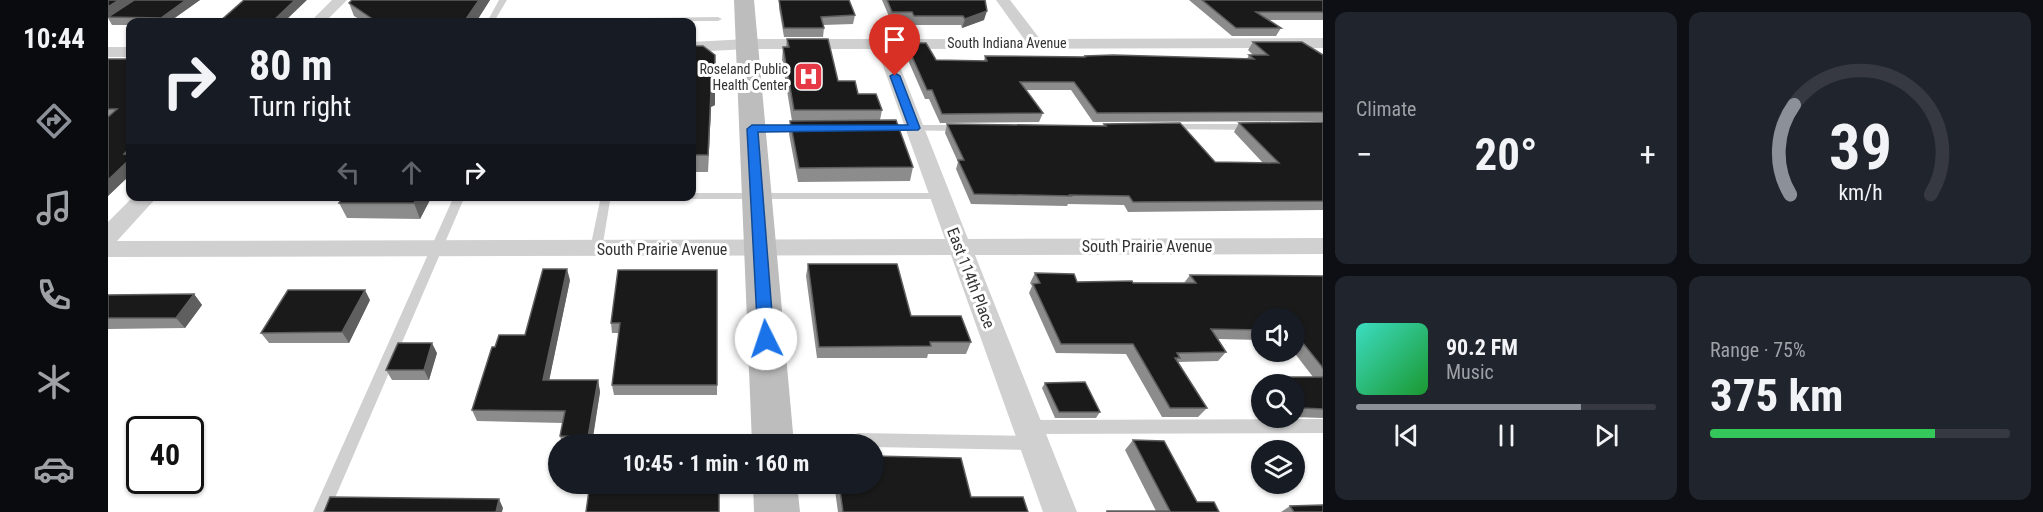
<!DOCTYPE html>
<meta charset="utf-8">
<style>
:root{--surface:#171b24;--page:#20242c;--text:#f1f3f6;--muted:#9ea1a6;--line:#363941;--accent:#8c9099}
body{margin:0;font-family:"Roboto Condensed",sans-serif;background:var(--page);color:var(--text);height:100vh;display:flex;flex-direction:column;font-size:22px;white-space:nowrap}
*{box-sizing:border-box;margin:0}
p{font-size:20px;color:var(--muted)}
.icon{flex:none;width:33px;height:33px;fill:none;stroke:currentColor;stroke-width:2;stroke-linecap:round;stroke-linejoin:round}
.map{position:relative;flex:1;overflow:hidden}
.drawer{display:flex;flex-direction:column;gap:12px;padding:12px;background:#0d0f14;width:720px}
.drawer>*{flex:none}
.banner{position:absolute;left:18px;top:18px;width:570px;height:183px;border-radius:12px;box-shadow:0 2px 4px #0004;background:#171b24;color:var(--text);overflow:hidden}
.fabs{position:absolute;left:1143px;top:308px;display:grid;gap:12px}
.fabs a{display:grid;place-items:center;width:54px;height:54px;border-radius:50%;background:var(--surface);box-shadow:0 2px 4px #0004;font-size:30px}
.speed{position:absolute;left:18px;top:416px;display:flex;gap:12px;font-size:30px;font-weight:700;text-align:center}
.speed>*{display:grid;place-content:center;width:78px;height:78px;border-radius:50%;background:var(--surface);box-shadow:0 2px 4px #0004;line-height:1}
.speed .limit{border:3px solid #111;border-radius:9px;background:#fff;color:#111}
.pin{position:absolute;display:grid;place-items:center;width:51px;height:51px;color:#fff;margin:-62px -26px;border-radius:50% 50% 50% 0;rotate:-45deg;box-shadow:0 0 6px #0007}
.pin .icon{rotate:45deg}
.me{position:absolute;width:66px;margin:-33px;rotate:356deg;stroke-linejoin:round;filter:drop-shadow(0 0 4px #0008)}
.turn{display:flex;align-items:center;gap:21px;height:126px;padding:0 24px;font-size:27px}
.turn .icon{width:78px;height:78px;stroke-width:2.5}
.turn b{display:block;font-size:42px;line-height:51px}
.lanes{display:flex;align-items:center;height:57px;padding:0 24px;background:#0003;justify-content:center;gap:30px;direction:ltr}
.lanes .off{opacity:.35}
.big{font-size:45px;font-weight:700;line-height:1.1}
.drawer .tile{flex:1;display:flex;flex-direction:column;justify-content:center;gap:9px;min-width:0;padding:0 21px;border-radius:12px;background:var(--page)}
.drawer .dial{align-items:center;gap:0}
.dial svg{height:156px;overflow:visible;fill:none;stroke:var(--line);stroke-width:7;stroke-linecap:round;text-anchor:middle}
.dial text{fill:var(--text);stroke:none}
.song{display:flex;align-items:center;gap:18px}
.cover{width:72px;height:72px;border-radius:9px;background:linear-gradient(135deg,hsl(170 70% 55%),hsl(130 70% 35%))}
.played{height:6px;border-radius:3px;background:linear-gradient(90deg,var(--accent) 75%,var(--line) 75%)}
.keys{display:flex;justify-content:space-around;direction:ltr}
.heat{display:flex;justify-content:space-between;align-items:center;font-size:33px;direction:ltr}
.charge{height:9px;border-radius:4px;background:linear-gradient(90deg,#34c759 75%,var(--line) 0)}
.drawer .tiles{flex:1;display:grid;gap:12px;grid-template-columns:repeat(2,1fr)}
.trip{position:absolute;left:440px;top:434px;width:336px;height:60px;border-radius:30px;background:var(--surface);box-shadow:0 2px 4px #0004;font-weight:700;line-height:60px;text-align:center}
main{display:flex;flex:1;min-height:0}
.tab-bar{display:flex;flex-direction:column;width:108px;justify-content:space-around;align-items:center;background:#090b0e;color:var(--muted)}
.tab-bar .icon{width:42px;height:42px}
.tab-bar .selected{color:var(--accent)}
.tab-bar b{font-size:27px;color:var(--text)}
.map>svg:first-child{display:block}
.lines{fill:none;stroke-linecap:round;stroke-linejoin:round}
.lane{fill:#d0d0d0;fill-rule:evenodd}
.street{fill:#d0d0d0;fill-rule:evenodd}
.secondary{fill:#bdbdbd;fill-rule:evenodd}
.wall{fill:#8c8c8c}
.shaded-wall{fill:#5f5f5f}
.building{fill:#1a1a1a;stroke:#5f5f5f;stroke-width:1.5}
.route{fill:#1a73e8;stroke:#114b97;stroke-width:1.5}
.labels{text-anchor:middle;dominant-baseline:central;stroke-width:6;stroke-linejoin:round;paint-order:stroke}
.far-street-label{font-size:14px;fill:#333;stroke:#fff}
.far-poi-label{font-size:14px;fill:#333;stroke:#fff;text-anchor:end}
.street-label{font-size:16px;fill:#333;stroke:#fff}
</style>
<main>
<nav class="tab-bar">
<b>10:44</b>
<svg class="icon selected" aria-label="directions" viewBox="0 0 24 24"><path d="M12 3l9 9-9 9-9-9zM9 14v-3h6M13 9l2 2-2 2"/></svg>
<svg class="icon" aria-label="music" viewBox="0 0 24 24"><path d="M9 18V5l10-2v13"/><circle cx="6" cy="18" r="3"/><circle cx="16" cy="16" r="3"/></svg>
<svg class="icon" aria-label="phone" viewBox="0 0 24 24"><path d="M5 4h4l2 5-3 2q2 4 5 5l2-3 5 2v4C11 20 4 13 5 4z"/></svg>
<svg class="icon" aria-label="climate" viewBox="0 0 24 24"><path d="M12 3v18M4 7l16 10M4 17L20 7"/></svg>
<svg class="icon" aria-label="car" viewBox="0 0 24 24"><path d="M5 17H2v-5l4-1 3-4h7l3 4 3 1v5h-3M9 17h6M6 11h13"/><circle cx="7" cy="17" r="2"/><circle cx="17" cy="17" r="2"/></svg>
</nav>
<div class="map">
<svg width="1215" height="512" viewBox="0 0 1215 512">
<rect width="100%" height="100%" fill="#fff"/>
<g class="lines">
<path class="lane" d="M391 0H399L387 20 610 17 614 19 610 21 379 22Z
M1060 124H1145L1150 127 1145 130 1057 129 1055 127Z
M775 125H854L859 128 854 131 772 130 770 128Z
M644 126H698L703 129 698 132 641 131V127Z
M584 193H832L837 196 832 199H581L502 201 494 249 488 253 482 249 493 196H584Z
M187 196H198L192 200 188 199Z
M346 196H357L221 512H205Z
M1215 419V433L920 434 915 432 912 427 915 422 920 420Z
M750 433 925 436 930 438 933 443 930 448 925 450 765 447V444H744L742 440 745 435Z"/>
<path class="street" d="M224 0H239L217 22H202Z
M888 0H902L932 39 1215 38V48L785 49 860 239 1215 238V254L867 255 969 512H935L843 255 0 257V222L26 196H50L9 241 837 239 769 49H639L584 52V42L639 39H916Z
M0 47H22V57H0Z"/>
<path class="secondary" d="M626 0H646L686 444H644Z
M645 483H689L692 512H646Z"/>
</g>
<path class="wall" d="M26 0H92L61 22H22V25H4L0 18Z
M244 0H382L368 22H256L246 16 241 3Z
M671 0 747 15 745 24 715 25 716 28 715 37H676L671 8Z
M774 0H877L876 20 854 28 853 25H804L802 21H783Z
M1081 0H1215V20H1160L1173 28 1168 36H1124Z
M679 39 730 81 774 110 772 120 805 167 802 181 690 182 681 134 682 121H684L674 60 675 47H678Z
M1145 42 1215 55V121L985 122 963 90H918L935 113 931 122 832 123 821 99H817L796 51 798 43 828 60 876 61 877 56 976 57V56L1139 59 1141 55H1145L1140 50Z
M584 46 607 105 603 107 600 172H584Z
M0 59H22V175L0 196Z
M1215 122V210L1020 212 1016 205 960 204 959 206 863 204 848 169 850 162 837 133 839 124 995 126 996 124 1107 162 1155 163 1126 132 1131 123Z
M324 196 312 219 239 218 231 203Z
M700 264 803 316 863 342 858 354H820L819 358H709L698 276Z
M609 270V395H506L504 385 511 333H504L503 323Z
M927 273 969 282 1076 283 1082 275 1215 276V418L1186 417V384H1165L1172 377H1205L1185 351H1186V318H1154V340L1110 339 1118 352 1110 361 1070 362 1099 408 1090 417H1054L1018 354 948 353 921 293 924 286 922 283Z
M462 280 441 380H490L492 392 484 440 608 444H454L452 436 455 423 369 421 364 410 417 335Z
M86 294 94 305 77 328 0 329V295Z
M262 300 241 343H161L153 333Z
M329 353 321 380H284L278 370Z
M937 383 992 412 988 418H947L934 388Z
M1025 440 1089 502 1111 512H998L999 511H1048L1017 450Z
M726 483H765L920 512H730Z
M1182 506 1215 512H1173Z"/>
<path class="shaded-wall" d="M11 0H26L0 17V7Z
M78 0H92L61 22H56L53 18Z
M187 0H199L176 22H164Z
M371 0H382L368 22H356Z
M879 11 876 20 854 28 857 19Z
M607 89V105L603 107 600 172 603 91Z
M22 148V175L0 196V180L16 154Z
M310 196H324L312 219 306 203Z
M459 269 462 280 439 391 435 380Z
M257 290 262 300 241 343 234 332Z
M86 294 94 305 77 328 68 318Z
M324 343 329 353 321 380 316 370Z
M490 380 492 392 484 444H482L480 437Z
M391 499 395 508 394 512H388Z"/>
<path class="building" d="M0 0H11L0 7Z
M26 0H78L53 18 0 17Z
M136 0H187L164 22H111Z
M244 0H371L356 22H269L241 3Z
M671 0H741L747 15 713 17 716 28H676Z
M779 0H877L879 11 857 19 855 16H806L804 12H784Z
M1094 0H1215V12H1148L1173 28H1128Z
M679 39H720L730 81H747L750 94H768L774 110H686L675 47H681Z
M1145 42H1194L1215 55V112L989 113 966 82H912L935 113 834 114 824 90H819L798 43H818L828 60 879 61 877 56 978 57 976 56 1005 55 1146 59 1141 55H1160Z
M584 46H595L607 55V89L603 91 600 155H584Z
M0 59H22V148L16 154 22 155V159L0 180V117L9 109H0Z
M788 120 805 167 691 168 682 121Z
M1215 122V201L1025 202 1021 196 962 195 963 196 866 194 850 160H856L839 124 998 126 996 124 1072 123 1107 162 1171 163 1131 123Z
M235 196H310L306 203H231Z
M700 264H789L803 316H853L863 342H822L823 346 711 347Z
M435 269H459L435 380H490L480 437 452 436 457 411 364 410 384 347H387L391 335H417Z
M510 270H609V385H504L512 323H503Z
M927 273 966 274 969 282 1024 281 1025 283H1088L1082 275 1215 276V368L1186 332V318H1154V330L1103 329 1118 352 1069 353 1072 358H1067L1099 408H1062L1025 344H953L925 284 932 283Z
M180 290H257L234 332 153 333Z
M86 294 68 318H0V295Z
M290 343H324L316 370H278Z
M1172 377H1215V409L1194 408 1186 397V384H1177Z
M977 382 992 412H951L937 383Z
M459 440H608V444H458Z
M1025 440 1056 441 1089 502H1106L1111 512H999V511H1062Z
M765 456 853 458 863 497H915L920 512H735L731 483H765Z
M482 483H611V512H478Z
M222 497 391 499 388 512H216Z
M1215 505V512H1186L1182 506Z"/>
<path class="route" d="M787 73 792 76 812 128 810 130 650 132 666 339 663 343H652L650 339 639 129 644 125H800L782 76Z"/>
<defs>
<symbol id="hospital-square" viewBox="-11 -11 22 22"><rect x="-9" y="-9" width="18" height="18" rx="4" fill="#e63946" stroke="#fff"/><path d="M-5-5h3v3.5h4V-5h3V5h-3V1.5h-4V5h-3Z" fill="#fff"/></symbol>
</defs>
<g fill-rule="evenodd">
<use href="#hospital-square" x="684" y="60" width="33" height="33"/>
</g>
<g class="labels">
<g class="far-street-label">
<text x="899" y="43">South Indiana Avenue</text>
</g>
<g class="far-poi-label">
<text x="680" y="69">Roseland Public<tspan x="680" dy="16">Health Center</tspan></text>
</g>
<g class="street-label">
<text x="1039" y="246">South Prairie Avenue</text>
<text x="554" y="249">South Prairie Avenue</text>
<text transform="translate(863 278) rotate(69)">East 114th Place</text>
</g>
</g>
</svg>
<div class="fabs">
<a><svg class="icon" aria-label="sound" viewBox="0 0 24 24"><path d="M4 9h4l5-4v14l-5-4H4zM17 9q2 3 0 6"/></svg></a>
<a><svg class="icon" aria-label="search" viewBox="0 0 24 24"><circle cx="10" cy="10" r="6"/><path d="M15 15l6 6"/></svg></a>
<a><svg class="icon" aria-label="layers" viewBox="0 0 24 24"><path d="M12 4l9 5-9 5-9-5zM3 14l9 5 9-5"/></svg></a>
</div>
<div class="speed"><div class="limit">40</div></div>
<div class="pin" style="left:787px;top:76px;background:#d93025"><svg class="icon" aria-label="arrive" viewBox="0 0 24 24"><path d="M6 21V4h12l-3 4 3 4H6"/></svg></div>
<svg class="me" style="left:658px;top:339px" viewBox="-20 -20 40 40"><circle r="19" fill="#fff"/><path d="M0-13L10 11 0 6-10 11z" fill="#1a73e8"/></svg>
<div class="trip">10:45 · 1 min · 160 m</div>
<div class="banner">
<div class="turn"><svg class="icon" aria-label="right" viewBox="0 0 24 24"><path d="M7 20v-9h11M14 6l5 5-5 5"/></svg><div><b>80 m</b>Turn right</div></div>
<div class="lanes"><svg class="icon off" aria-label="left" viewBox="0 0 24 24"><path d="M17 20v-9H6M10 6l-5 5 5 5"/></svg><svg class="icon off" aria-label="ahead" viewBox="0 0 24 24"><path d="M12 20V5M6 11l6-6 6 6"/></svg><svg class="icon" aria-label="right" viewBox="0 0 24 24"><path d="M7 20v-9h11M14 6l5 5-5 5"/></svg></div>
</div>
</div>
<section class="drawer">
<div class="tiles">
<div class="tile"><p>Climate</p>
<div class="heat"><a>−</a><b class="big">20°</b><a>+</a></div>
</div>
<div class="tile dial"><svg viewBox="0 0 100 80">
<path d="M14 69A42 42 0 1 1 86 69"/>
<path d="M14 69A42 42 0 0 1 16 23" stroke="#8c9099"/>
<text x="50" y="56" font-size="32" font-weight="700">39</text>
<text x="50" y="72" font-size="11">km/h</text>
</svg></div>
<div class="tile">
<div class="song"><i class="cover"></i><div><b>90.2 FM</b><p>Music</p></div></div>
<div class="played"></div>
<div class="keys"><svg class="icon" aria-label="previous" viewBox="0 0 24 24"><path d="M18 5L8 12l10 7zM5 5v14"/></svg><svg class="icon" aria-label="pause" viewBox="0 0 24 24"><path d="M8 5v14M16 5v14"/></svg><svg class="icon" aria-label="next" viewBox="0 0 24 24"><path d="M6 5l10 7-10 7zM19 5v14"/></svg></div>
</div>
<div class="tile"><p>Range · 75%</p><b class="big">375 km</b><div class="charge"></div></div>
</div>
</section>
</main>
